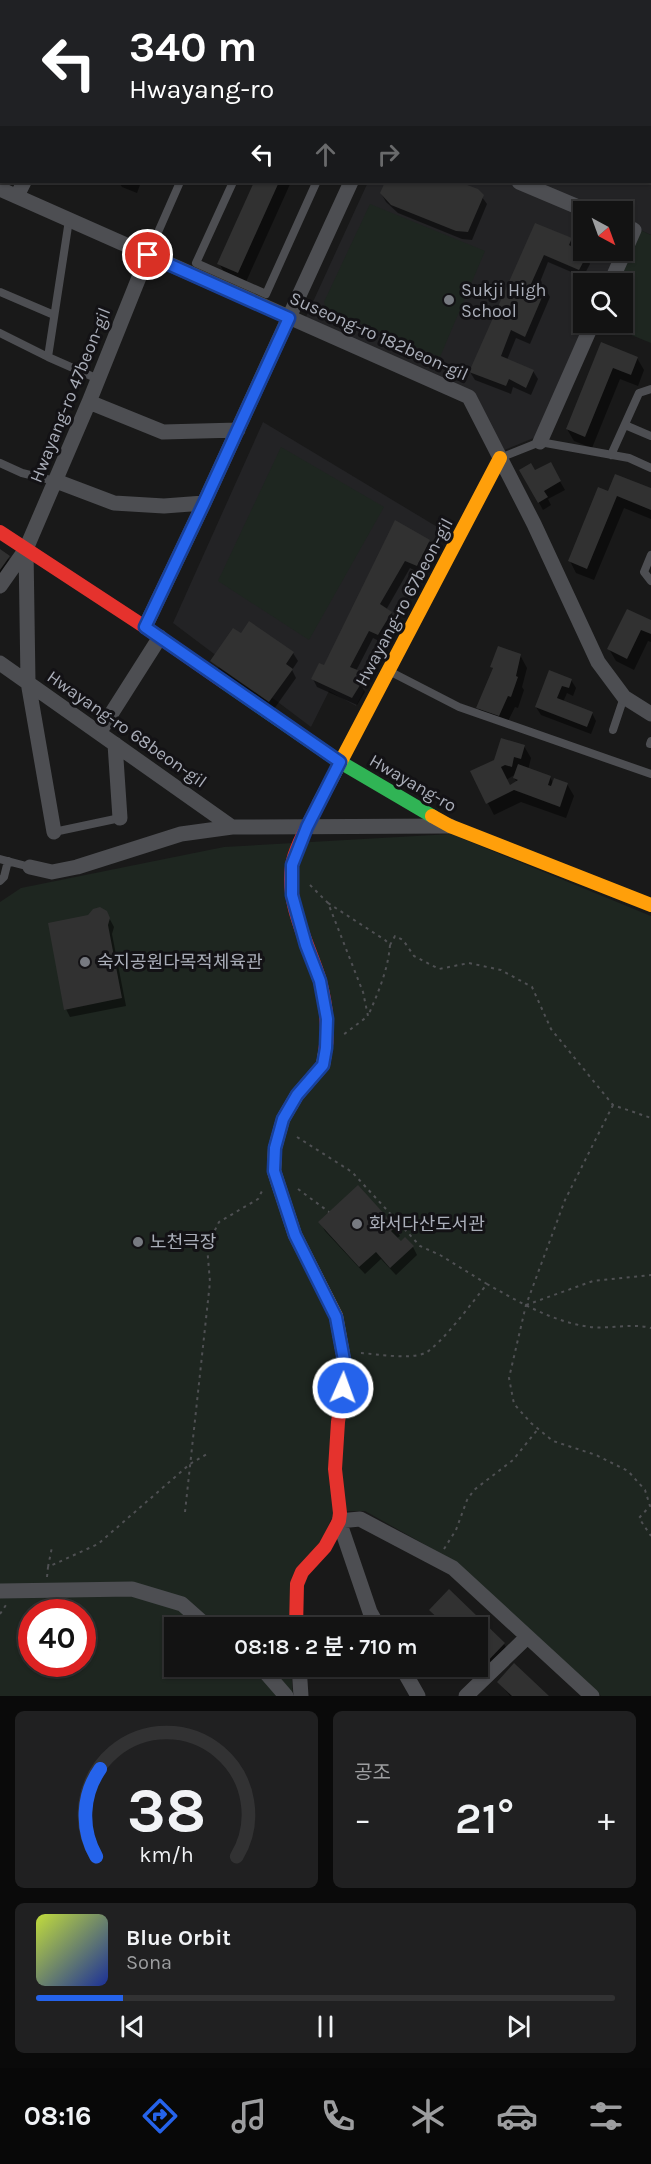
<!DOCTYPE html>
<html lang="ko">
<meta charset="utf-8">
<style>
:root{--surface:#131313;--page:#202021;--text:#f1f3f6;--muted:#9d9ea0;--line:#323233;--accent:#2563eb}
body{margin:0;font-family:Karla,"Noto Sans KR",sans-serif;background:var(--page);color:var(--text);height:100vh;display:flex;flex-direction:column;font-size:22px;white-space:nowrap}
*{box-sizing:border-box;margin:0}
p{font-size:20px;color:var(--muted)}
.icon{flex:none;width:33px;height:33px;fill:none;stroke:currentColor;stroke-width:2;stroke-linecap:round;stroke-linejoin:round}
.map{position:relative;height:1696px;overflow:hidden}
.details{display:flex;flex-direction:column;gap:15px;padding:15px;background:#0a0a0a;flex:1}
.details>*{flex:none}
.hud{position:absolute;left:0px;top:0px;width:651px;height:183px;box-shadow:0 2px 4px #0004,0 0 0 2px var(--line);background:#202124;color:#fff;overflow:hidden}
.needle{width:39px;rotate:139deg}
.tools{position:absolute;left:573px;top:201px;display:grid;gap:12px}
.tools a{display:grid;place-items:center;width:60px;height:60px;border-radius:0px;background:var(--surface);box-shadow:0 2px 4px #0004,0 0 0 2px var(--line);font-size:30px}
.speed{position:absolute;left:18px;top:1599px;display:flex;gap:12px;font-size:30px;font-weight:700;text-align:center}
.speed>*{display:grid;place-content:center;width:78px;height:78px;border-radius:50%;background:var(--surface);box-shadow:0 2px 4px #0004,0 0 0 2px var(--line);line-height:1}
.speed .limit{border:9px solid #d22;background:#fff;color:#111}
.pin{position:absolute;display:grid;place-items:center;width:51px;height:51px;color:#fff;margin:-26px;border:3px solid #fff;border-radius:50%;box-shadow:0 2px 6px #0007}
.me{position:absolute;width:66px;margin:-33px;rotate:2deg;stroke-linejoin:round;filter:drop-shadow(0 0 4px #0008)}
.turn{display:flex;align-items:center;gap:21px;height:126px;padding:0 30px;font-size:27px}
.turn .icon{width:78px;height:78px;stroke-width:2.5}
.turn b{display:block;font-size:42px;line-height:51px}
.lanes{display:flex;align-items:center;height:57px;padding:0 30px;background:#0003;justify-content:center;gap:30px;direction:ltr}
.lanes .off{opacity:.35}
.big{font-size:45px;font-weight:600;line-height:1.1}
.details .tile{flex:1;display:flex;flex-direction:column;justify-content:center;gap:9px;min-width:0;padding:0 21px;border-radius:9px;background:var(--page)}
.details .dial{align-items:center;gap:0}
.dial svg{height:156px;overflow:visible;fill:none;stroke:var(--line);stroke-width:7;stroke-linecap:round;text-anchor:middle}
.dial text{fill:var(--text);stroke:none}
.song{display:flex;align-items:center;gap:18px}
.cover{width:72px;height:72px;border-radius:9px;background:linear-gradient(135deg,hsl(70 70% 55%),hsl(230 70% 35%))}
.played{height:6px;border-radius:3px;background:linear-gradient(90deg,var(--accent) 15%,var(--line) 15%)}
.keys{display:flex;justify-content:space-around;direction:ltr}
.heat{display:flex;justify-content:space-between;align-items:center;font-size:33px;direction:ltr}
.details .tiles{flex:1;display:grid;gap:15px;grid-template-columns:1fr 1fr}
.tile:last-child{grid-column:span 2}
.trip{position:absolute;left:164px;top:1617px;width:324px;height:60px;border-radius:0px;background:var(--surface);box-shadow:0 2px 4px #0004,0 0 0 2px var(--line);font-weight:600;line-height:60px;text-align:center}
.tabs{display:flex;height:96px;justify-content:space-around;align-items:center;background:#080808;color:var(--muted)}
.tabs .icon{width:42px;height:42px}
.tabs .on{color:var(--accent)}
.tabs b{font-size:27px;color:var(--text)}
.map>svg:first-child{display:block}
.built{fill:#232325}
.green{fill:#1e2620;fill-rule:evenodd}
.shadow{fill:#0007;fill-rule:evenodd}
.building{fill:#313131}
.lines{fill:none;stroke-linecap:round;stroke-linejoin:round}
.path{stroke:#4f5053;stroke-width:2;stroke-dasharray:3 4.5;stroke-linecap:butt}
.lane{stroke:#4d4e52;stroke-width:8}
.street{stroke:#4d4e52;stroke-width:15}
.fast{stroke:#30b455;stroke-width:14}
.slow{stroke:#ff9f0a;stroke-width:14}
.jam{stroke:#e5322d;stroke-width:14}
.route-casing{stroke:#184099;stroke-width:15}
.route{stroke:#2563eb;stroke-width:10}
.poi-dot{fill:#777a81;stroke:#131215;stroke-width:2}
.labels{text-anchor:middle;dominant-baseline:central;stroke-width:6;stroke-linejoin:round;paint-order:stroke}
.poi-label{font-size:18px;fill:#aaaeb9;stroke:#131215;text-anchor:start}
.street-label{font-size:18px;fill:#aaaeb9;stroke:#131215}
</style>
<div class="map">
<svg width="651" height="1696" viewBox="0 0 651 1696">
<rect width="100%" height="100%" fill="#191919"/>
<path class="built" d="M452 0H651V235L623 222 622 212 600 211 532 182H650V2H451Z
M368 182H505L583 214 584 250 619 251 604 283 584 284V322L587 323 536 437 502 451 474 393 306 317Z
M263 422 444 531 356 706 329 691 311 727 173 623Z"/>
<path class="green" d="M370 204 485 251 440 357 326 309 324 302Z
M640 230 651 235V343L602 323 622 322V284L617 283Z
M281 447 384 507 309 640 218 581Z
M451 834 651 916V1696H601L456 1562 365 1511H347L331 1519 288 1627 174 1628V1666L291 1667 293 1696H0V902L21 888 224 847ZM32 1612H82V1664H32Z"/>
<path class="shadow" d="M156 0H192L155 2Z
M358 0H384L383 2Z
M119 182H141L137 193 122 187Z
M255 182H291L245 284 226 276 219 263Z
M386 182H455L477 190 487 204 472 240 462 239 398 213 386 202 381 193Z
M562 182H574L572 185Z
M535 225 571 240 576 248 574 250 586 256 590 264 583 277 548 262 538 287 545 289 550 297 530 344 516 338 507 360 533 371 538 379 531 395 513 387 511 394 475 380 470 372Z
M602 344 637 358 644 370 638 386 620 379 592 448 574 441 567 429Z
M550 464 565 490 548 499 551 505 543 510 521 470 535 472Z
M651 490V519L624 508 594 580 576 573 570 561 609 493Z
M396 523 429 541 434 550 421 574 410 568 386 610 391 613 396 621 383 643 373 638 356 671 363 680 361 684 365 692 357 705 317 687 313 679 325 667Z
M0 551 11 561 0 575Z
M651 620V642L648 641 634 670 616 661 609 649Z
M241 635 293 653 298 661 292 670 296 678 274 709 217 670Z
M520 655 527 668 522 687 524 690 518 708 515 707 505 727 485 720 478 708 494 670 492 667Z
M550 672 571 680 576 688 573 696 567 693 563 702 592 713 596 721 591 734 541 715 536 707Z
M524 746 531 758 528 770 550 777 553 783 567 784 574 796 566 818 521 802 494 815 472 772ZM516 774 514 778 517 782 510 786 506 780Z
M106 912 114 927 112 934 126 1006 70 1017 66 1009Z
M320 1222 395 1228 400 1236 396 1239 413 1247 417 1255 396 1275 381 1259 365 1274 325 1231Z
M450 1591 504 1644 509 1652 491 1671 477 1658V1628H446L436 1618 431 1610Z
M499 1682 547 1696H510Z"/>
<path class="building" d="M254 182H279L238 273 217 264Z
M385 182H459L478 189 484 195 468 232 456 231 391 205 380 193Z
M535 223 572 238 569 245 587 255 579 270 544 255 531 284 546 288 525 337 511 330 501 356 534 370 526 388 509 379 506 386 469 372Z
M601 342 638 357 631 375 613 368 585 437 566 429Z
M551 462 561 481 544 491 548 497 538 503 519 470 531 463 535 470Z
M615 474 651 488V510L617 496 587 569 568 561 598 487 608 491Z
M395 520 430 540 417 566 405 561 380 604 392 612 378 635 369 631 350 667 360 671 355 680 362 682 352 698 311 679 319 663 324 665Z
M0 549 10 556 0 570Z
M627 609 651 620V634L641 630 627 659 607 649Z
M249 621 294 652 286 664 293 669 269 702 210 661 233 628 241 633Z
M498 646 521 654 516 676 518 677 511 697 508 696 499 716 476 708 493 668 490 667Z
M549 670 572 679 569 688 562 686 557 698 593 712 587 727 535 707Z
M501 738 525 745 521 759 514 757 512 767 505 765 501 767 510 785 518 780 513 778 518 764 551 776 548 785 551 786 554 778 568 783 560 807 514 790 486 804 470 771 494 760Z
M100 907 107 911 110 918 108 925 122 998 64 1010 48 923 88 915 93 909Z
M358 1185 396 1227 391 1231 401 1241 405 1237 414 1246 390 1268 376 1252 359 1267 318 1222Z
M449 1589 505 1643 485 1664 477 1656V1628H448L429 1610Z
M514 1663 549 1696H512L497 1682Z"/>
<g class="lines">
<path class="path" d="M310 885 328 903 363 992 368 1016 343 1035
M328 903 385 940 390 945C388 970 378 993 368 1016
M390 945 395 936 403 940 414 956 439 969 469 963 501 970 532 987 551 1029 613 1105 651 1118
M613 1105 565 1200 526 1305 509 1378 514 1404 531 1423 553 1441 596 1455 628 1471 645 1490 650 1506 639 1518 651 1536
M297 1137 352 1172 420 1246 440 1255 487 1284
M298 1189 329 1212
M526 1305 593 1281 651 1275
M361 1353C378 1354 409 1360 425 1353 440 1346 475 1299 487 1284 519 1302 553 1322 590 1327 610 1329 632 1323 651 1328
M185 1512 210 1282 207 1246 219 1222 258 1199 262 1191
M444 1549 456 1530 467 1500 474 1490 513 1460 538 1429
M48 1567 52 1547
M47 1577 48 1567 98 1544 190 1464 207 1454
M0 1614 6 1605"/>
<path class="lane" d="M287 0 290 2
M138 2V0
M209 2 210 0
M260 2V0
M317 2V0
M0 73 2 72
M233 182 196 263 266 294 316 183
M69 220 48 357 98 379
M148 255 180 182
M0 292 54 315
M0 333 48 357
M625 425 651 436
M611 455 639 393 651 389
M500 458 540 442 629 458 651 468
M0 463 22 473 55 481
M651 555 644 572 651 581
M389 671 459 707 651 774
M613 730 624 697
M650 744 651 741
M54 832 120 818
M0 859 30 867
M0 881 4 877 8 861"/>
<path class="street" d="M107 2 108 0
M433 2 434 0
M519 182 590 212
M0 189 469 397 534 524 598 662 624 697 651 714
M17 196 24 182
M610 284 634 230 622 225
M89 402 163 432 238 430
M540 442 593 322
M56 481 114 503 164 506 204 503
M26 549 28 682 54 832
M0 586 26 549 89 402 148 255
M145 627 204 503 351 182
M0 663 232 827
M99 733 160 637
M115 744 120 818
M30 867 52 872 77 867 181 834 232 827 450 826
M0 1591 132 1589 182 1604 209 1628
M379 1628 370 1612 339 1521 360 1519 453 1568 592 1696
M257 1666 267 1674 286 1696
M299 1666 301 1696
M401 1666 418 1696
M466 1696 527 1637"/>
<path class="fast" d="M224 682 340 762 432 816"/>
<path class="slow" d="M319 803 500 458
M432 816 450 826 651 905
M325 1053 323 1065 297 1095 283 1119 275 1148 274 1171 295 1235 336 1316 344 1360"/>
<path class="jam" d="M0 532 145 627 224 682
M319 803C311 820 294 849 292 866 286 906 309 944 320 981 326 1004 329 1030 325 1053
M296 1628 297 1584 302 1572 325 1547 339 1521 340 1513 335 1469 338 1422 346 1371 344 1360"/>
</g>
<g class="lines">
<defs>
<path id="route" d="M148 255 289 318 204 503 145 627 340 762 307 827 292 865V895L306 945 320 981 327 1019 326 1048 323 1065 297 1095 283 1119 275 1148 274 1171 295 1235 336 1317 346 1371 343 1388"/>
</defs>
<use href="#route" class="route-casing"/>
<use href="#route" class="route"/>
</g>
<g class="poi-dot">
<circle cx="449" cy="300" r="6"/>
<circle cx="85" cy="962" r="6"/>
<circle cx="357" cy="1224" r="6"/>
<circle cx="138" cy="1242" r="6"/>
</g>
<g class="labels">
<g class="poi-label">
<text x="461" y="290">Sukji High<tspan x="461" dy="21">School</tspan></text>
<text x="97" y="962">숙지공원다목적체육관</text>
<text x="369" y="1224">화서다산도서관</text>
<text x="150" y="1242">노천극장</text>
</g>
<g class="street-label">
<text transform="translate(379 336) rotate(24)">Suseong-ro 182beon-gil</text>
<text transform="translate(70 395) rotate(-68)">Hwayang-ro 47beon-gil</text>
<text transform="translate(404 602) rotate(-62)">Hwayang-ro 67beon-gil</text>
<text transform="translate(127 729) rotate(35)">Hwayang-ro 68beon-gil</text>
<text transform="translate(413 783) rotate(30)">Hwayang-ro</text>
</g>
</g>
</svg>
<div class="tools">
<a><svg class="needle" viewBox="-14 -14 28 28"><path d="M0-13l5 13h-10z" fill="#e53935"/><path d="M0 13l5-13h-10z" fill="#9d9ea0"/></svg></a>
<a><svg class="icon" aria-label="search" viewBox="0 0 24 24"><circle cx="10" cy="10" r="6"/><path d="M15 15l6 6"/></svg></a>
</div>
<div class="speed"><div class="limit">40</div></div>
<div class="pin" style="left:148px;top:255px;background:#d93025"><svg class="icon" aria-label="arrive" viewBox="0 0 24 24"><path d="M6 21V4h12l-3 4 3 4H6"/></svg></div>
<svg class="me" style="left:343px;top:1388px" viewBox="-20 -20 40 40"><circle r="17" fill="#2563eb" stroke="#fff" stroke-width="3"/><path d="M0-11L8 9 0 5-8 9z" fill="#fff"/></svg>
<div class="trip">08:18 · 2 분 · 710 m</div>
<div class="hud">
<div class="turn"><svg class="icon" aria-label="left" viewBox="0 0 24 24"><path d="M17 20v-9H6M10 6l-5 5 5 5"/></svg><div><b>340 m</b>Hwayang-ro</div></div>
<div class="lanes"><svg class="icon" aria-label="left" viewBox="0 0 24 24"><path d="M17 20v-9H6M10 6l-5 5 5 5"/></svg><svg class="icon off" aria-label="ahead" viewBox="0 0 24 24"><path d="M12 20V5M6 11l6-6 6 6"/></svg><svg class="icon off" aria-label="right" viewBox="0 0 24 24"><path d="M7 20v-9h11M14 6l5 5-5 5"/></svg></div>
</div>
</div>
<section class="details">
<div class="tiles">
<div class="tile dial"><svg viewBox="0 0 100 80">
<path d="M14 69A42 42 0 1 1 86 69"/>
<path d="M14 69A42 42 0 0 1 16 24" stroke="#2563eb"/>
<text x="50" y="56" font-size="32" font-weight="700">38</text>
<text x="50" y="72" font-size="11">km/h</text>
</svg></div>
<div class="tile"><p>공조</p>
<div class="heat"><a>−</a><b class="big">21°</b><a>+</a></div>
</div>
<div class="tile">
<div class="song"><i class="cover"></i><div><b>Blue Orbit</b><p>Sona</p></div></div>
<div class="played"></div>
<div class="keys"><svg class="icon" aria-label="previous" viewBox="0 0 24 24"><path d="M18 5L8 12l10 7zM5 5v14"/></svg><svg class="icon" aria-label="pause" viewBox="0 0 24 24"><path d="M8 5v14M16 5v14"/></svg><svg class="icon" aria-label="next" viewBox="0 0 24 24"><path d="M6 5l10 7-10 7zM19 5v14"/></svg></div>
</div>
</div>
</section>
<nav class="tabs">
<b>08:16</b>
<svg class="icon on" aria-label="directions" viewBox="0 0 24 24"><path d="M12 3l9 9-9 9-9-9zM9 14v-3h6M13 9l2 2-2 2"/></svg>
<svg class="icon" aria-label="music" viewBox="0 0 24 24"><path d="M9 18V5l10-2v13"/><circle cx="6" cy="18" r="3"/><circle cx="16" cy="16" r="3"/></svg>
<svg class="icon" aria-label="phone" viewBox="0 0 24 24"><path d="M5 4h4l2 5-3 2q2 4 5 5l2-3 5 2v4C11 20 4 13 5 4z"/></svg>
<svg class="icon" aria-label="climate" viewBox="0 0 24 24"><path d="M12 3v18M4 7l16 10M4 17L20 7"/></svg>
<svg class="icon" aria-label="car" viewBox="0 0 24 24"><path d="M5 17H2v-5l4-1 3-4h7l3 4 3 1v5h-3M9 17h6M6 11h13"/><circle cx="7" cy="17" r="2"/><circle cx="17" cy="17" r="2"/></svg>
<svg class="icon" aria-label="filters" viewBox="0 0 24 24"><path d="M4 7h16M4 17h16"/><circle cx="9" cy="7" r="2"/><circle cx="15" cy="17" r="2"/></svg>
</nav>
